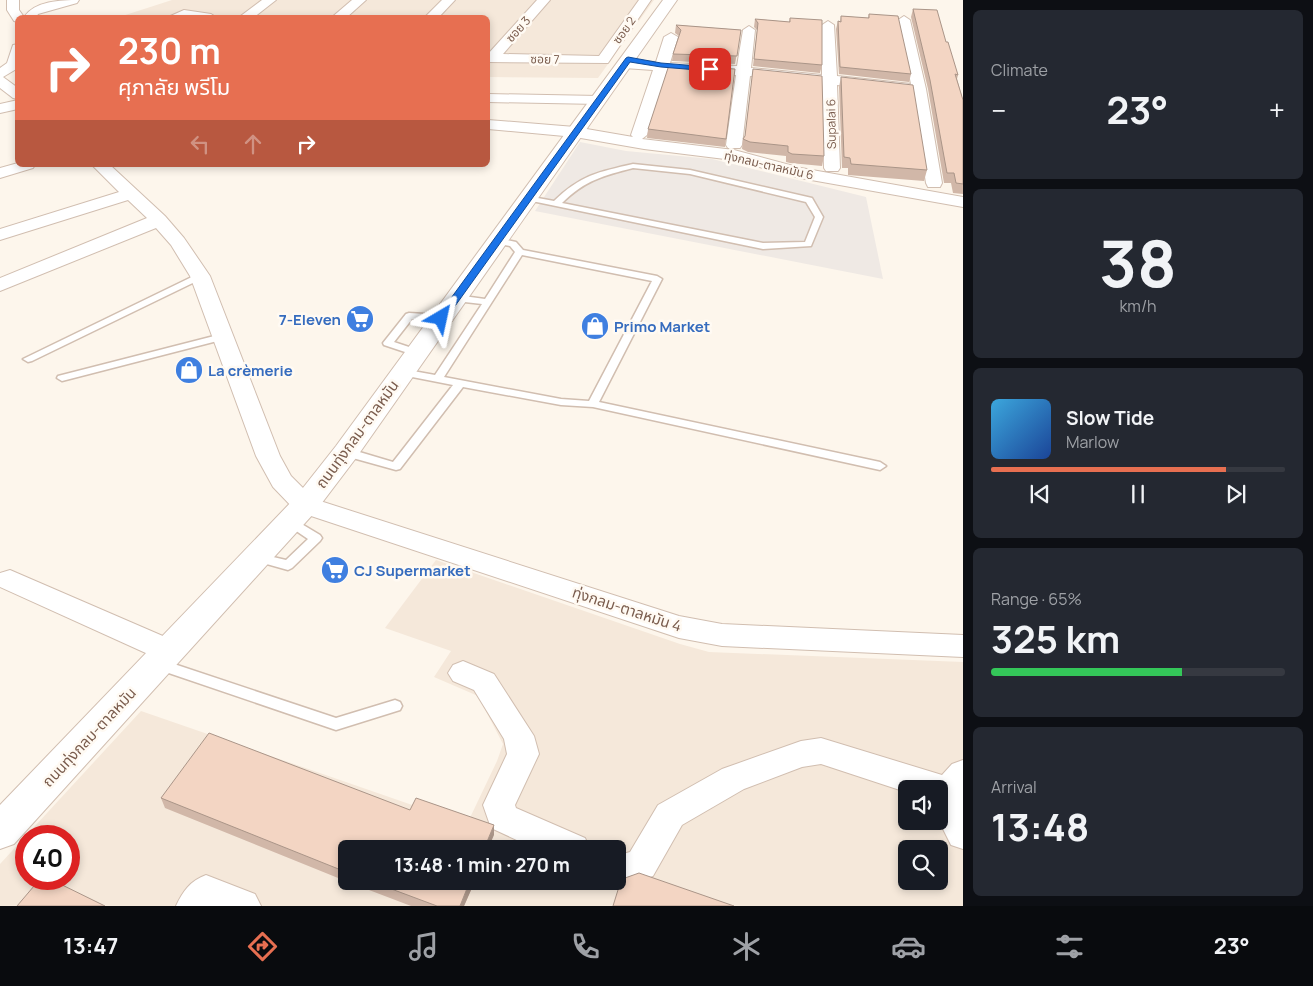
<!DOCTYPE html>
<meta charset="utf-8">
<style>
:root{--surface:#171b24;--page:#242831;--text:#f1f3f6;--muted:#9ea1a6;--line:#363941;--accent:#e76f51}
body{margin:0;font-family:Manrope,"Noto Sans Thai",sans-serif;background:var(--page);color:var(--text);height:100vh;display:flex;flex-direction:column;font-size:19px;white-space:nowrap}
*{box-sizing:border-box;margin:0}
p{font-size:16px;color:var(--muted)}
.icon{flex:none;width:28px;height:28px;fill:none;stroke:currentColor;stroke-width:2;stroke-linecap:round;stroke-linejoin:round}
.map{position:relative;flex:1;overflow:hidden}
.panel{display:flex;flex-direction:column;gap:10px;padding:10px;background:#0d0f14;width:350px}
.panel>*{flex:none}
.top-card{position:absolute;left:15px;top:15px;width:475px;height:152px;border-radius:8px;box-shadow:0 2px 8px #0003;background:#e76f51;color:#fff;overflow:hidden}
.fabs{position:absolute;left:898px;top:780px;display:grid;gap:10px}
.fabs a{display:grid;place-items:center;width:50px;height:50px;border-radius:8px;background:var(--surface);box-shadow:0 2px 8px #0003;font-size:25px}
.speed{position:absolute;left:15px;top:825px;display:flex;gap:10px;font-size:25px;font-weight:700;text-align:center}
.speed>*{display:grid;place-content:center;width:65px;height:65px;border-radius:50%;background:var(--surface);box-shadow:0 2px 8px #0003;line-height:1}
.speed .limit{border:8px solid #d22;background:#fff;color:#111}
.pin{position:absolute;display:grid;place-items:center;width:42px;height:42px;color:#fff;margin:-21px;border-radius:10px;box-shadow:0 2px 8px #0006}
.me{position:absolute;width:55px;margin:-28px;rotate:36deg;stroke-linejoin:round;filter:drop-shadow(0 0 4px #0008)}
.turn{display:flex;align-items:center;gap:18px;height:105px;padding:0 20px;font-size:22px}
.turn .icon{width:65px;height:65px;stroke-width:2.5}
.turn b{display:block;font-size:35px;line-height:42px}
.lanes{display:flex;align-items:center;height:48px;padding:0 20px;background:#0003;justify-content:center;gap:25px;direction:ltr}
.lanes .off{opacity:.35}
.big{font-size:38px;font-weight:700;line-height:1.1}
.panel .tile{flex:1;display:flex;flex-direction:column;justify-content:center;gap:8px;min-width:0;padding:0 18px;border-radius:8px;background:var(--page)}
.panel .dial{align-items:center;gap:0}
.dial b{font-size:65px;line-height:1}
.song{display:flex;align-items:center;gap:15px}
.cover{width:60px;height:60px;border-radius:8px;background:linear-gradient(135deg,hsl(200 70% 55%),hsl(220 70% 35%))}
.played{height:5px;border-radius:2px;background:linear-gradient(90deg,var(--accent) 80%,var(--line) 80%)}
.keys{display:flex;justify-content:space-around;direction:ltr}
.heat{display:flex;justify-content:space-between;align-items:center;font-size:28px;direction:ltr}
.charge{height:8px;border-radius:4px;background:linear-gradient(90deg,#34c759 65%,var(--line) 0)}
.trip{position:absolute;left:338px;top:840px;width:288px;height:50px;border-radius:8px;background:var(--surface);box-shadow:0 2px 8px #0003;font-weight:700;line-height:50px;text-align:center}
.tabs{display:flex;height:80px;justify-content:space-around;align-items:center;background:#090b0e;color:var(--muted)}
.tabs .icon{width:35px;height:35px}
.tabs .current{color:var(--accent)}
.tabs b{font-size:22px;color:var(--text)}
main{display:flex;flex:1;min-height:0}
.map>svg:first-child{display:block}
.residential{fill:#f5e8da;fill-rule:evenodd}
.industrial{fill:#efe9e4}
.lines{fill:none;stroke-linecap:round;stroke-linejoin:round}
.service-casing{stroke:#d1beb0;stroke-width:3}
.minor-casing{stroke:#d1beb0;stroke-width:2}
.tertiary-casing{stroke:#d1beb0;stroke-width:2}
.service{fill:#fff;fill-rule:evenodd}
.minor{fill:#fff;fill-rule:evenodd}
.tertiary{fill:#fff;fill-rule:evenodd}
.wall{fill:#d1b7a8}
.shaded-wall{fill:#aa9588}
.building{fill:#f3d5c3;stroke:#aa9588}
.route{fill:#1a73e8;stroke:#114b97}
.labels{text-anchor:middle;dominant-baseline:central;stroke-width:5;stroke-linejoin:round;paint-order:stroke}
.far-street-label{font-size:12px;fill:#7a5c4d;stroke:#fffaf3}
.shop-label{font-size:15px;font-weight:bold;fill:#366cbe;stroke:#fffaf3;text-anchor:start}
.street-label{font-size:15px;fill:#7a5c4d;stroke:#fffaf3}
</style>
<main>
<div class="map">
<svg width="963" height="906" viewBox="0 0 963 906">
<rect width="100%" height="100%" fill="#fdf6ec"/>
<path class="residential" d="M172 0H654L598 78 488 77V18H116Z
M436 560 680 644 709 652 963 662V906H0V864L141 711 467 824 497 761 503 744 478 696 434 677 451 651 385 628ZM906 789H939V821H906ZM26 836H69V879H26ZM346 849H616V881H346ZM906 849H939V881H906Z"/>
<path class="industrial" d="M580 142 626 151 712 159 866 197 883 279 535 211Z"/>
<g class="lines">
<defs>
<path id="service" d="M633 164 690 170 812 198 823 217 811 246 763 249 527 200 523 198 527 196 554 201C581 175 598 172 633 164ZM633 168 690 174 806 202 815 217 805 242 763 243 562 203C585 180 603 176 633 168Z
M497 238 516 242 523 250 657 276 662 279 599 402 880 462 886 466 880 470 593 407 561 405 463 387 400 469 396 470 342 455 340 452 346 448 393 462 453 385 402 375 397 372 402 369 435 375 482 304 456 301 451 298 456 295 485 299 515 252 510 246 494 243V239ZM522 255 652 281 589 401 561 399 444 377Z
M200 273 205 276 203 278 32 361 28 362 23 359Z
M409 313 441 315 446 318 441 321 412 319 394 342 421 351 422 353 421 355 417 356 384 345 383 343 406 314Z
M222 334 227 337 225 339 62 381 57 378 58 376Z
M290 517 320 535 322 538 320 541 292 568 288 570 252 560 250 557 252 554 256 553 286 560 308 539 286 524 284 521 286 518Z
M159 659 336 718 395 700 400 702 402 706 400 710 336 730 154 668 152 664 154 660Z"/>
<path id="minor" d="M7 0H19V10L24 17C35 1 60 0 79 0L77 3 38 14 36 18H18V22L14 21 7 10Z
M262 0H276L253 18H238Z
M352 0H366L346 18H331Z
M442 0H455L438 18H424Z
M537 0H550L503 54 599 56 639 0H651L608 63 488 62V54Z
M184 10 211 14 217 18H166Z
M904 16 910 20 926 89 942 183 940 187H928L926 183 912 93 837 85 840 168 838 171H826L824 168 822 83 750 76 742 145 740 148H728L726 145 736 75 667 71 647 135 642 139 734 150 801 168 963 197V207L800 178 733 160 644 149 575 137 488 129V120L575 127 633 137 631 135 653 70 624 68 617 64 624 60 656 62 664 37 671 33 678 37 670 63 737 66 743 30 749 26 755 30 751 68 822 75V25L828 21 834 25 837 76 911 84 898 20Z
M18 44V68L3 77 18 88V99L13 98 0 88V68L7 63 13 45Z
M488 94 599 96 604 97 606 100 604 103 599 104 488 102Z
M18 100V109L0 113V104Z
M18 163V165H35L33 168 0 178V168Z
M92 165H110L165 216 184 238 210 276 280 456 291 476 314 499 679 616 722 624 963 635V657L722 646 679 638 296 511 273 487 256 456 190 276 171 245 156 228 0 291V278L147 218 128 200 0 240V229L119 192Z
M10 570 179 643 183 651 179 659 169 662 159 659 0 587V573Z
M463 661 494 674 534 736 539 754 515 805 516 808 585 838 590 849H536L491 828 483 805 507 754 504 739 474 690 453 681 448 673 453 665Z
M821 738 942 775 952 764 963 760V849L951 845 939 821V789H906V792L821 764 802 767 744 789 682 825 653 876 623 886 611 881H616V851L623 854 630 852 658 805 722 769 801 741Z
M206 875 255 894 261 906H176C183 891 190 881 206 875Z"/>
<path id="tertiary" d="M663 0H677L356 458 315 512 14 844 0 849V805L295 498 336 446Z"/>
</defs>
<use href="#service" class="service-casing"/>
<use href="#minor" class="minor-casing"/>
<use href="#tertiary" class="tertiary-casing"/>
<use href="#service" class="service"/>
<use href="#minor" class="minor"/>
<use href="#tertiary" class="tertiary"/>
</g>
<path class="wall" d="M913 9 946 42 958 75 957 79 963 100V194L953 193 951 183H944L928 89 911 17Z
M869 14 911 74 909 82 839 74 836 29 838 21 840 22 841 16 868 18Z
M790 18 822 65 820 73 753 66 757 30 754 27 755 19 789 22Z
M676 25 741 30 735 64 672 61 673 54 679 36 675 33Z
M735 69 725 147 647 138 648 129Z
M753 69 824 156 822 166 790 163 786 162V156L748 152 742 149 743 139 745 137Z
M841 77 927 170 924 181 848 175V168H842L839 87Z
M161 798 410 810 494 825V835L346 849V881H475L464 906H411L348 882 165 808Z"/>
<path class="shaded-wall" d="M494 825V835L488 849H484Z
M470 881H475L464 906H460Z"/>
<path class="building" d="M913 9 937 10 946 42H948L958 75 955 74 963 100V184L956 183 954 173H947L930 80Z
M869 14 898 16 911 74 840 67 838 21 841 22V16L869 18Z
M790 18 822 20V65L754 59 758 23 755 19 790 22Z
M676 25 741 30 737 56 673 54 681 30Z
M669 65 735 69 726 139 648 129Z
M753 69 822 76 824 156 792 154 788 152V146L750 142 743 139 745 136Z
M841 77 913 85 927 170 851 164 850 158 844 157Z
M209 733 410 810 416 798 494 825 484 849H346V872L161 798Z
M639 873 734 906H613L622 877 625 878Z
M40 879H50L105 906H17Z
M370 881H470L460 906H437Z"/>
<path class="route" d="M628 57 661 63 710 67 714 69 710 71 661 67 630 62 445 320H438V316L626 58Z"/>
<defs>
<symbol id="supermarket-disc" viewBox="-11 -11 22 22"><circle r="9.5" fill="#3f7fe0" stroke="#fffaf3"/><path d="M-6-5.5h2.5l.6 2H6L4.5 2H-2.5L-4.4-4H-6ZM-1.5 3.2a1.3 1.3 0 1 0 .1 0ZM3 3.2a1.3 1.3 0 1 0 .1 0Z" fill="#fff"/></symbol>
<symbol id="shop-disc" viewBox="-11 -11 22 22"><circle r="9.5" fill="#3f7fe0" stroke="#fffaf3"/><path d="M-5-2.5h2.3a2.7 3.5 0 0 1 5.4 0H5L5.5 6h-11ZM-1.5-2.5h3a1.5 2.3 0 0 0-3 0Z" fill="#fff"/></symbol>
</defs>
<g fill-rule="evenodd">
<use href="#supermarket-disc" x="344" y="303" width="32" height="32"/>
<use href="#shop-disc" x="579" y="310" width="32" height="32"/>
<use href="#shop-disc" x="173" y="354" width="32" height="32"/>
<use href="#supermarket-disc" x="319" y="554" width="32" height="32"/>
</g>
<g class="labels">
<g class="far-street-label">
<text transform="translate(518 29) rotate(-48)">ซอย 3</text>
<text transform="translate(624 30) rotate(-55)">ซอย 2</text>
<text transform="translate(545 59) rotate(1)">ซอย 7</text>
<text transform="translate(831 124) rotate(-91)">Supalai 6</text>
<text transform="translate(769 165) rotate(13)">ทุ่งกลม-ตาลหมัน 6</text>
</g>
<g class="shop-label">
<text x="341" y="319" text-anchor="end">7-Eleven</text>
<text x="614" y="326">Primo Market</text>
<text x="208" y="370">La crèmerie</text>
<text x="354" y="570">CJ Supermarket</text>
</g>
<g class="street-label">
<text transform="translate(357 434) rotate(-54)">ถนนทุ่งกลม-ตาลหมัน</text>
<text transform="translate(627 609) rotate(18)">ทุ่งกลม-ตาลหมัน 4</text>
<text transform="translate(89 737) rotate(-47)">ถนนทุ่งกลม-ตาลหมัน</text>
</g>
</g>
</svg>
<div class="fabs">
<a><svg class="icon" aria-label="sound" viewBox="0 0 24 24"><path d="M4 9h4l5-4v14l-5-4H4zM17 9q2 3 0 6"/></svg></a>
<a><svg class="icon" aria-label="search" viewBox="0 0 24 24"><circle cx="10" cy="10" r="6"/><path d="M15 15l6 6"/></svg></a>
</div>
<div class="speed"><div class="limit">40</div></div>
<div class="pin" style="left:710px;top:69px;background:#d93025"><svg class="icon" aria-label="arrive" viewBox="0 0 24 24"><path d="M6 21V4h12l-3 4 3 4H6"/></svg></div>
<svg class="me" style="left:441px;top:318px" viewBox="-20 -20 40 40"><path d="M0-17L14 15 0 8-14 15z" fill="#1a73e8" stroke="#fff" stroke-width="4"/></svg>
<div class="trip">13:48 · 1 min · 270 m</div>
<div class="top-card">
<div class="turn"><svg class="icon" aria-label="right" viewBox="0 0 24 24"><path d="M7 20v-9h11M14 6l5 5-5 5"/></svg><div><b>230 m</b>ศุภาลัย พรีโม</div></div>
<div class="lanes"><svg class="icon off" aria-label="left" viewBox="0 0 24 24"><path d="M17 20v-9H6M10 6l-5 5 5 5"/></svg><svg class="icon off" aria-label="ahead" viewBox="0 0 24 24"><path d="M12 20V5M6 11l6-6 6 6"/></svg><svg class="icon" aria-label="right" viewBox="0 0 24 24"><path d="M7 20v-9h11M14 6l5 5-5 5"/></svg></div>
</div>
</div>
<section class="panel">
<div class="tile"><p>Climate</p>
<div class="heat"><a>−</a><b class="big">23°</b><a>+</a></div>
</div>
<div class="tile dial"><b>38</b><p>km/h</p></div>
<div class="tile">
<div class="song"><i class="cover"></i><div><b>Slow Tide</b><p>Marlow</p></div></div>
<div class="played"></div>
<div class="keys"><svg class="icon" aria-label="previous" viewBox="0 0 24 24"><path d="M18 5L8 12l10 7zM5 5v14"/></svg><svg class="icon" aria-label="pause" viewBox="0 0 24 24"><path d="M8 5v14M16 5v14"/></svg><svg class="icon" aria-label="next" viewBox="0 0 24 24"><path d="M6 5l10 7-10 7zM19 5v14"/></svg></div>
</div>
<div class="tile"><p>Range · 65%</p><b class="big">325 km</b><div class="charge"></div></div>
<div class="tile"><p>Arrival</p><b class="big">13:48</b></div>
</section>
</main>
<nav class="tabs">
<b>13:47</b>
<svg class="icon current" aria-label="directions" viewBox="0 0 24 24"><path d="M12 3l9 9-9 9-9-9zM9 14v-3h6M13 9l2 2-2 2"/></svg>
<svg class="icon" aria-label="music" viewBox="0 0 24 24"><path d="M9 18V5l10-2v13"/><circle cx="6" cy="18" r="3"/><circle cx="16" cy="16" r="3"/></svg>
<svg class="icon" aria-label="phone" viewBox="0 0 24 24"><path d="M5 4h4l2 5-3 2q2 4 5 5l2-3 5 2v4C11 20 4 13 5 4z"/></svg>
<svg class="icon" aria-label="climate" viewBox="0 0 24 24"><path d="M12 3v18M4 7l16 10M4 17L20 7"/></svg>
<svg class="icon" aria-label="car" viewBox="0 0 24 24"><path d="M5 17H2v-5l4-1 3-4h7l3 4 3 1v5h-3M9 17h6M6 11h13"/><circle cx="7" cy="17" r="2"/><circle cx="17" cy="17" r="2"/></svg>
<svg class="icon" aria-label="filters" viewBox="0 0 24 24"><path d="M4 7h16M4 17h16"/><circle cx="9" cy="7" r="2"/><circle cx="15" cy="17" r="2"/></svg>
<b>23°</b>
</nav>
